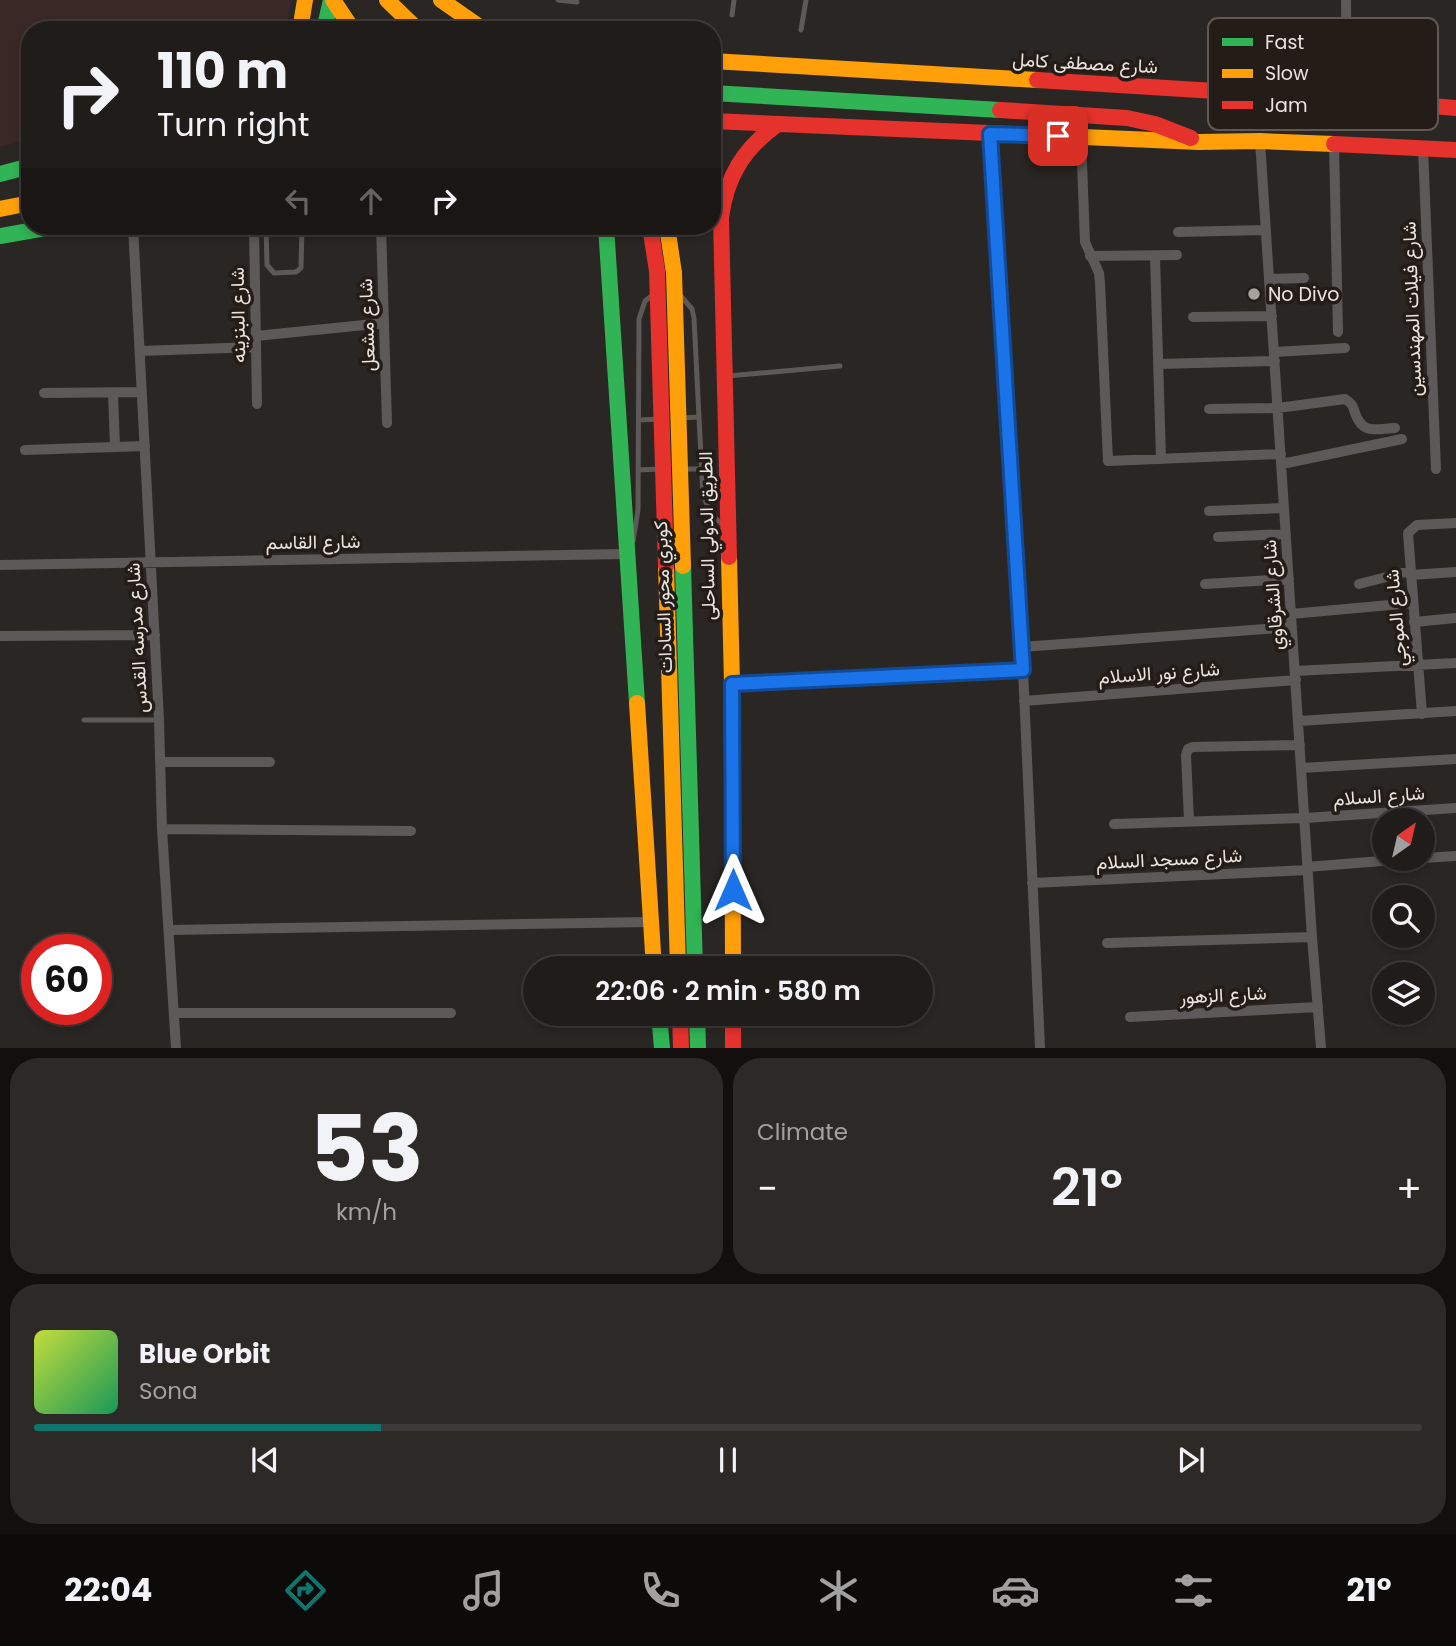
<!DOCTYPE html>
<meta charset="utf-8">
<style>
:root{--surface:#201c1a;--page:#2d2927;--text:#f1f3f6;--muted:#a2a1a2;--line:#3d3a39;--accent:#0f766e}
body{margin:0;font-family:Poppins,Vazirmatn,sans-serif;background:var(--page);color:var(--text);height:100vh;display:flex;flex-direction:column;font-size:26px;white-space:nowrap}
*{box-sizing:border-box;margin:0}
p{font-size:23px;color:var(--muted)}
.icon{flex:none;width:38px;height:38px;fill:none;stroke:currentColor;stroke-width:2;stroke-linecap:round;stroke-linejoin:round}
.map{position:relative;height:1048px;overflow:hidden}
.drawer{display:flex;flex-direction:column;gap:10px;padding:10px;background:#120f0e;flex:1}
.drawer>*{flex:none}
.top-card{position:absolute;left:21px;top:21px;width:700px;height:214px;border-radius:28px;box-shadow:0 4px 10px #0003,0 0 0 2px var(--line);background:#201c1a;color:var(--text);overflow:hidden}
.needle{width:46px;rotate:34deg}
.buttons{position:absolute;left:1372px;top:808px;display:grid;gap:14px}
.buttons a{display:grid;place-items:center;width:63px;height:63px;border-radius:50%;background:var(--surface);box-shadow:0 4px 10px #0003,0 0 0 2px var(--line);font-size:35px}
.speed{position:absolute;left:21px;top:934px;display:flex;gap:14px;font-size:35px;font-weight:700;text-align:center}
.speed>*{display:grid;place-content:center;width:91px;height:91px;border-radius:50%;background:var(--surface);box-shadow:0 4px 10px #0003,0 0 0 2px var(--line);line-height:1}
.speed .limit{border:10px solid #d22;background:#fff;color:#111}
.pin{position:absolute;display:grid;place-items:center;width:60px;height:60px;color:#fff;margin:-30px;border-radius:14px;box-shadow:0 4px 10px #0006}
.me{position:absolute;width:77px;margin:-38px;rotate:0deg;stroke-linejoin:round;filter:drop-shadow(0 0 5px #0008)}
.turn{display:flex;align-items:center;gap:24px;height:147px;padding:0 21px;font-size:32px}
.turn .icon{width:91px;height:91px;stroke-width:2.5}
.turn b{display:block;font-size:49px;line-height:60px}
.lanes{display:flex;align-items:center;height:66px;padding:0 21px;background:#0003;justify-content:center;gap:35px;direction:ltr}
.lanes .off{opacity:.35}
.big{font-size:52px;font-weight:600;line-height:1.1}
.drawer .card{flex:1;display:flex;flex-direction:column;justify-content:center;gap:10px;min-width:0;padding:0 24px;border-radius:28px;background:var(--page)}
.drawer .dial{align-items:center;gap:0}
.dial b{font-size:91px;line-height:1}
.song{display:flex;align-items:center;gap:21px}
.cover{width:84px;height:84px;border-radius:10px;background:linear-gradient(135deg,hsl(70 70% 55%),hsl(150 70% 35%))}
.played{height:7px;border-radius:4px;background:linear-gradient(90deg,var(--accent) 25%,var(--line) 25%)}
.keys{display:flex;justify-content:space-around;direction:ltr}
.heat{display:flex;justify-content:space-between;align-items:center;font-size:38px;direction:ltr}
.drawer .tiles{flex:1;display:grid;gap:10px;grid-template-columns:1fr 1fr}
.card:last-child{grid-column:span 2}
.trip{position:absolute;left:523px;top:956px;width:410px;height:70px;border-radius:35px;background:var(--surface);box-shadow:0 4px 10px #0003,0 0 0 2px var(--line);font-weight:600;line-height:70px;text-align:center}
.tabs{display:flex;height:112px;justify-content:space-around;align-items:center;background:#0d0b0a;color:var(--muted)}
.tabs .icon{width:49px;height:49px}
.tabs .active{color:var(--accent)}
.tabs b{font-size:32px;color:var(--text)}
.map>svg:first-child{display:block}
.commercial{fill:#3a2827}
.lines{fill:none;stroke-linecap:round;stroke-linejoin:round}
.lane{stroke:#5c5958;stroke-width:5}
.street{stroke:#5c5958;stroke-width:10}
.fast{stroke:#30b455;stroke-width:16}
.slow{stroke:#ff9f0a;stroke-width:16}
.jam{stroke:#e5322d;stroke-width:16}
.slow-bridge{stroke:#ff9f0a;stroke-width:16}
.jam-bridge{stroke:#e5322d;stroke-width:16}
.route-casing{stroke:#114b97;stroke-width:18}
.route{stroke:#1a73e8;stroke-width:12}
.poi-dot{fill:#a7a29e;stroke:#231c17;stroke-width:2.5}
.labels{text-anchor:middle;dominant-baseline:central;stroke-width:7;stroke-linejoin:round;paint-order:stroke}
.street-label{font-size:19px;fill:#eae4e1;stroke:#231c17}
.poi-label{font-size:19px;fill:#eae4e1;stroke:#231c17;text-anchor:start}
.key{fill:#231c17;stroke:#5f5854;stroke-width:2}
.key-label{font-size:19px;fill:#eae4e1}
</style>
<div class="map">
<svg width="1456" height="1048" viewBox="0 0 1456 1048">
<rect width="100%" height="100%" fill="#2a2623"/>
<path class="commercial" d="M0 0H292L286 30H30V139L0 147Z"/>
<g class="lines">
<path class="lane" d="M558 0 577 2
M732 15 734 0
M801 30 806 0
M266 226 267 265 274 273 296 272 301 268 302 226
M680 295 692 309 694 318 703 496 712 515 725 527
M727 376 840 366
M680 418 699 417
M639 420 660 419
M684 469H702
M638 470 660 469
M633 541 638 510 639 319 645 301 654 294
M84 720H159"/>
<path class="street" d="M1346 0 1347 99
M990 134 1022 647 1040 1048
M1081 137 1085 242 1099 273 1100 283 1108 461 1281 454
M1260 141 1312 937 1321 1048
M1334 144 1338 332
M1423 148 1436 469
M133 226 159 720 162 829 176 1048
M254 226 257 404
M381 226 387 423
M1178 232 1266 230
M1090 256 1177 255
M1155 256 1161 459
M1269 279 1304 278
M1193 317 1272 316
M256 336 384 323
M140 351 256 347
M1274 352 1345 348
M1158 364 1275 361
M44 393 142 392
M113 393 115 447
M1209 409 1278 408 1345 399C1352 403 1353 406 1355 413 1363 435 1375 429 1395 428
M25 450 145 446
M1282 464 1402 439
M1209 511 1284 508
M1218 537 1286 534
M0 565 626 554
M1410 575 1456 572
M1205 584 1289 579
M1359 584 1410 571
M1291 614 1412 603
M1414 622 1456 618
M0 636 155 635
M1022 647 1292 627
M1295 671 1456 663
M732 684 1023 670
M1024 701 1296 680
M1422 714 1408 533 1417 525 1456 523
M1299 721 1456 711
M160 762H270
M1301 768 1456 759
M1189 821 1186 755 1188 749 1193 747 1300 745
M1114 824 1305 818 1456 808
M162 829 411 831
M1423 858 1456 856
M1307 867 1406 859
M1032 883 1308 870
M170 930 650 922
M1107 943 1312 937
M174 1013H451
M1130 1017 1318 1007"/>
<path class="fast" d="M324 30 331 0
M712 93 1000 110
M0 174 30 166
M606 226 637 703
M0 236 57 226
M683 566 695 968
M659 1013 662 1048
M697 1013 698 1048"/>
<path class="slow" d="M333 0 353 30
M387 0 418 30
M441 0 484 30
M300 30 305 0
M712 61 1037 80
M1037 135 1199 142 1260 141 1334 144
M0 209 30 203
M667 226 674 273
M729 557 732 684 733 968
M666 566 678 968
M637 703 654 968"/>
<path class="jam" d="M1037 80 1347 99 1456 108
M1000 110 1127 118 1155 124 1191 138
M712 121 1037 135
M1334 144 1456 150
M729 557 721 218C726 177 744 148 778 124
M680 1013 681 1048
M733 1013V1048"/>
<path class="slow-bridge" d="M674 273 683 566"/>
<path class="jam-bridge" d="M650 226 657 271 666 566"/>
</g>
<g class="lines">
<defs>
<path id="route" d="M733 890 732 684 1023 670 990 134 1058 136"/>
</defs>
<use href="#route" class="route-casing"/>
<use href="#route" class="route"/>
</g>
<circle class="poi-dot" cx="1254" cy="294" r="7"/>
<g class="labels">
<g class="street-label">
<text transform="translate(1085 63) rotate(3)">شارع مصطفى كامل</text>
<text transform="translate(1412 309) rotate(-92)">شارع فيلات المهندسين</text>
<text transform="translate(238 315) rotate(-91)">شارع البنزينه</text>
<text transform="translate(367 325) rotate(-92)">شارع مشعل</text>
<text transform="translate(707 536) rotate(-91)">الطريق الدولي الساحلى</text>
<text transform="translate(313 542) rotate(-1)">شارع القاسم</text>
<text transform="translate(1273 595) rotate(-94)">شارع الشرقاوي</text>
<text transform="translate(663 597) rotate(-92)">كوبري محور السادات</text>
<text transform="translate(1396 618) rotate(-95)">شارع الموجي</text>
<text transform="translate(137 638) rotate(-93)">شارع مدرسه القدس</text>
<text transform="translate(1159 673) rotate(-4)">شارع نور الاسلام</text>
<text transform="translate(1379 796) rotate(-4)">شارع السلام</text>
<text transform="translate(1169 859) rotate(-3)">شارع مسجد السلام</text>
<text transform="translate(1223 995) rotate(-3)">شارع الزهور</text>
</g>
<g class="poi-label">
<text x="1268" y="294">No Divo</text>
</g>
</g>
<rect x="1208" y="18" width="230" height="112" rx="10" class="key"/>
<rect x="1222" y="38" width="31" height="8" fill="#30b455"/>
<rect x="1222" y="69" width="31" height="9" fill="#ff9f0a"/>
<rect x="1222" y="101" width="31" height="8" fill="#e5322d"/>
<g class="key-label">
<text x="1265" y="49">Fast</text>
<text x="1265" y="80">Slow</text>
<text x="1265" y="112">Jam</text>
</g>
</svg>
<div class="buttons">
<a><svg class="needle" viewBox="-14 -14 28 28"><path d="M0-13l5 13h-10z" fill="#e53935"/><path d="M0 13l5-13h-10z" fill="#a2a1a2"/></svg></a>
<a><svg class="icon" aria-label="search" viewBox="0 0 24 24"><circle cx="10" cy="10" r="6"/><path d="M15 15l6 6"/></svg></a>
<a><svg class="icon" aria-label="layers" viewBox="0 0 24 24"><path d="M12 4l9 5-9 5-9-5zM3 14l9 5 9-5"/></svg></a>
</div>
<div class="speed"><div class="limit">60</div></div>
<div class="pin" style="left:1058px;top:136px;background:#d93025"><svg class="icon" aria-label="arrive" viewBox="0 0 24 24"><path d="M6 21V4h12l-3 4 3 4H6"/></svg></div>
<svg class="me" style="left:733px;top:890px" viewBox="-20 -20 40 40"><path d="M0-17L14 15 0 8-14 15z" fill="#1a73e8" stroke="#fff" stroke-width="4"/></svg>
<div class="trip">22:06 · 2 min · 580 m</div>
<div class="top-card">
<div class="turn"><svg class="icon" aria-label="right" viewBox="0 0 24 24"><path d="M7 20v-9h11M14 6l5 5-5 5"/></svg><div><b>110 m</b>Turn right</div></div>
<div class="lanes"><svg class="icon off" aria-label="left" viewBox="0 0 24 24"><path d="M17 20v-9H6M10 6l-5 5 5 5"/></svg><svg class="icon off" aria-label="ahead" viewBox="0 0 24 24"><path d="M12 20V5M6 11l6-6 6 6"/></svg><svg class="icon" aria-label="right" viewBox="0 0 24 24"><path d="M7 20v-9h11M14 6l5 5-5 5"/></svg></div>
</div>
</div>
<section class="drawer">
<div class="tiles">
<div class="card dial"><b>53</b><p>km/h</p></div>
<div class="card"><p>Climate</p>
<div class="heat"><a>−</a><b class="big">21°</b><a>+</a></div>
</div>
<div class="card">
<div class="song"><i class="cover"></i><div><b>Blue Orbit</b><p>Sona</p></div></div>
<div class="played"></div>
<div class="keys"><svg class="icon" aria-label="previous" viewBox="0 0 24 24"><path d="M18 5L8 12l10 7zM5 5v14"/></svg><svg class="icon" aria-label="pause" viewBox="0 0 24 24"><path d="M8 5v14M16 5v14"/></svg><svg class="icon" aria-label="next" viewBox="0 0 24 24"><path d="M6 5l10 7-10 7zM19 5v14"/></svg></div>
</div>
</div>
</section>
<nav class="tabs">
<b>22:04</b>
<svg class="icon active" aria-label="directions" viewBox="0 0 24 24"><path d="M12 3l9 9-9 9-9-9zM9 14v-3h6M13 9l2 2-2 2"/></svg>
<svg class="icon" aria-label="music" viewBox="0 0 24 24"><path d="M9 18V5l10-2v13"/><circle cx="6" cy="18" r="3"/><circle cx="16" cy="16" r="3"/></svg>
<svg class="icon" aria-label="phone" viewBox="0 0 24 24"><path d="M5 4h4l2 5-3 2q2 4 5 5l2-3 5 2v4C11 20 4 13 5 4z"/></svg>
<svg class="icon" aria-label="climate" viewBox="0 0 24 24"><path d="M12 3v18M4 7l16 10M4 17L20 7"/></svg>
<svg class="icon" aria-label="car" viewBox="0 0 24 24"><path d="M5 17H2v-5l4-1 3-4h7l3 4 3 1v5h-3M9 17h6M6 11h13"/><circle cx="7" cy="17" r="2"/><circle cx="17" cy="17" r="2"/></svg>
<svg class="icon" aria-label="filters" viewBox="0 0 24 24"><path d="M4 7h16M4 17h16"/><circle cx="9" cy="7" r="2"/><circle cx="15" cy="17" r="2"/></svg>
<b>21°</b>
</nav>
